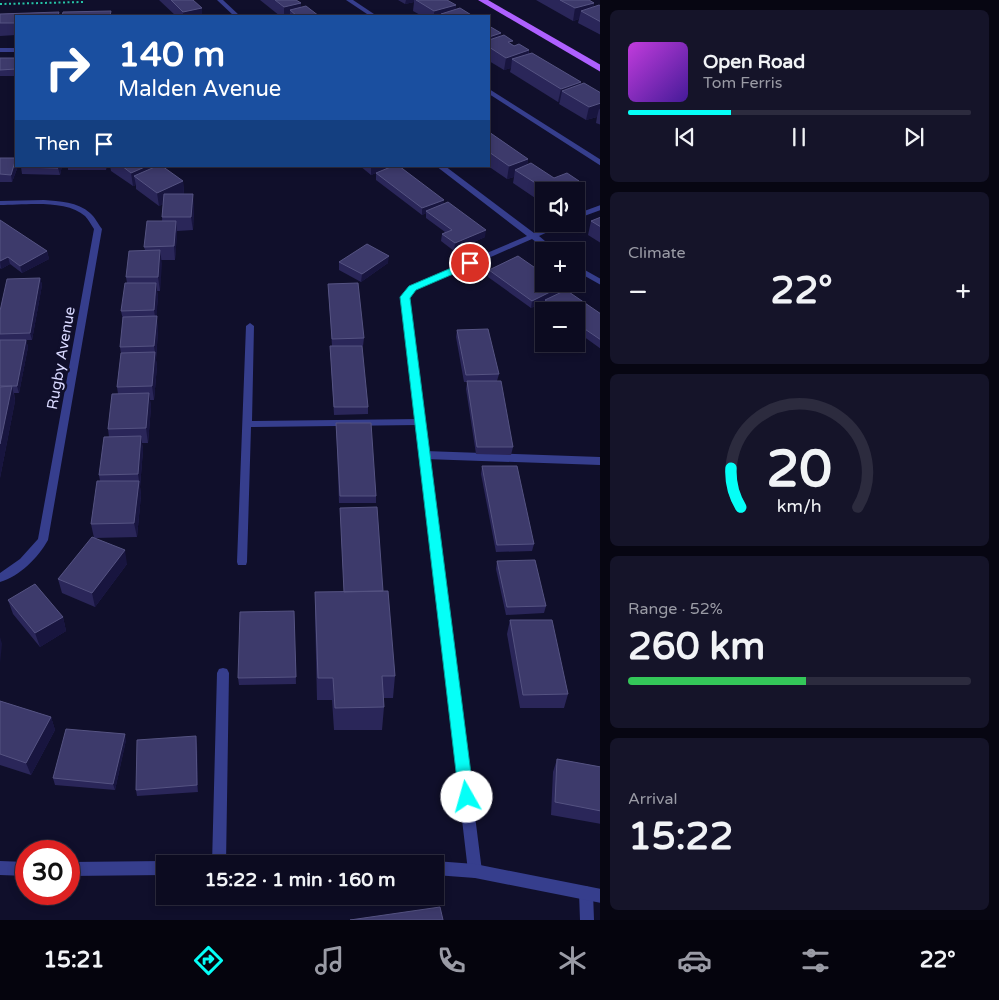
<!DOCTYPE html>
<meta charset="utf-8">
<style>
:root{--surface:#0c0b20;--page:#151429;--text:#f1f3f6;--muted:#9a9ba5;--line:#2c2b3e;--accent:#05fff7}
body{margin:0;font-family:"Varela Round",sans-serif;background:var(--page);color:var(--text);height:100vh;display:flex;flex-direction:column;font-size:19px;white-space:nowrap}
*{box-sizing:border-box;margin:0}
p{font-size:16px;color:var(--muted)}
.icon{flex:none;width:28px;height:28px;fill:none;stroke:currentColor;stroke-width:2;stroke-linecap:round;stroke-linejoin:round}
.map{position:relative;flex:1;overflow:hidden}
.sheet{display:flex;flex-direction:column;gap:10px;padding:10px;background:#070612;width:399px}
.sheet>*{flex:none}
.hud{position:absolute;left:15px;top:15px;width:475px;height:152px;border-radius:0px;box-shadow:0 2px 8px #0003,0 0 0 1px var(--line);background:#1a4fa0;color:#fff;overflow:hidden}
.controls{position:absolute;left:535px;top:182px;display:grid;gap:10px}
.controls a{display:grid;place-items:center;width:50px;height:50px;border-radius:0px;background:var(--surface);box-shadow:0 2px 8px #0003,0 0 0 1px var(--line);font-size:25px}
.speed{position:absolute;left:15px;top:840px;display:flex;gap:10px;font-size:25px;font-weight:700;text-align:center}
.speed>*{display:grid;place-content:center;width:65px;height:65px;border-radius:50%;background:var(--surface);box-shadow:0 2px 8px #0003,0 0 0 1px var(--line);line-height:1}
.speed .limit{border:8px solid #d22;background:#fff;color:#111}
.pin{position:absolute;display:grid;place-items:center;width:42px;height:42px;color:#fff;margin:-21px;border:2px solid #fff;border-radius:50%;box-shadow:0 1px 5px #0007}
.me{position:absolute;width:55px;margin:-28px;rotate:353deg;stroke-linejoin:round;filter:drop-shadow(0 0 4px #0008)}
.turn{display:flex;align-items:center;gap:18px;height:105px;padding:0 20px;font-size:22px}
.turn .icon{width:65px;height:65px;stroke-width:2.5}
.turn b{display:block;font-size:35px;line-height:42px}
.then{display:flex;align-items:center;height:48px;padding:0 20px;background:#0003;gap:10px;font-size:19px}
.big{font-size:38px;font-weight:700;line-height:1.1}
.sheet .tile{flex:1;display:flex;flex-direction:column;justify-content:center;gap:8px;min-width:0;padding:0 18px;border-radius:8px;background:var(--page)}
.sheet .dial{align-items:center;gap:0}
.dial svg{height:130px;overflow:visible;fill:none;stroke:var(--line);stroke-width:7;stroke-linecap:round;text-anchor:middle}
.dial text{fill:var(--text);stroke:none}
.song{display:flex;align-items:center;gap:15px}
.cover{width:60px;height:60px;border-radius:8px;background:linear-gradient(135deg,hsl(290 70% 55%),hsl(260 70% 35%))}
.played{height:5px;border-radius:2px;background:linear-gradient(90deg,var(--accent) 30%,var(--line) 30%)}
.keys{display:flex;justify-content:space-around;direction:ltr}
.heat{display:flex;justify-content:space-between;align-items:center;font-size:28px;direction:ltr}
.charge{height:8px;border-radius:4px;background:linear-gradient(90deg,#34c759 52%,var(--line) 0)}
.trip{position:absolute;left:156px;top:855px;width:288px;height:50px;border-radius:0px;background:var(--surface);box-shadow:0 2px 8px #0003,0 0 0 1px var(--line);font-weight:700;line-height:50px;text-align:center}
.tab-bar{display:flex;height:80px;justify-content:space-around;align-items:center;background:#05040d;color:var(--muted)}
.tab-bar .icon{width:35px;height:35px}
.tab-bar .on{color:var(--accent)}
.tab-bar b{font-size:22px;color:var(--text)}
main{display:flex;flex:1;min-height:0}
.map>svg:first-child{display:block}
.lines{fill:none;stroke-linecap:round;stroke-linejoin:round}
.path{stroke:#26c5a7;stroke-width:2;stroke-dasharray:2 2.5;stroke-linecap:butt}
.service{fill:#363e8d;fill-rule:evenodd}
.minor{fill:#363e8d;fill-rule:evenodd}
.tertiary{fill:#363e8d;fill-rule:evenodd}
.primary{fill:#ae60ff;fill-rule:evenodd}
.wall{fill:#2a2659}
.shaded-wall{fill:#18153f}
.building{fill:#3d3a6b;stroke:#555382}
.route{fill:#05fff7;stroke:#03a6a1}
.labels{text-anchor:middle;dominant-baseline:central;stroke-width:5;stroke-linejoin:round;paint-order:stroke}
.street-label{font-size:15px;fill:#d9d9ff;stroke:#100f2b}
</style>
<main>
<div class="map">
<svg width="601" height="920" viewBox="0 0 601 920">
<rect width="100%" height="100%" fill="#100f2b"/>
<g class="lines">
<path class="path" d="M0 4 83 2"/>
<path class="service" d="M346 0H353L377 16H370Z
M489 89 601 160V166L489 94Z
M250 323 254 326 252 421 419 419 424 422 419 425 251 427 247 562 246 565H238L237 562 246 326Z
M425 451 601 457V465L425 459 420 455Z
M223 668 227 669 229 673 226 864H212L217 673 219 669Z
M586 886 591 888 593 893 594 920H580L579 893 581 888Z"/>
<path class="minor" d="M217 0H223L240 16H234Z
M0 48H16V52H0Z
M436 166H445L534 233 555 224H565L539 236 557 251H548L532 239 415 290 409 297 482 871 480 876 475 878 470 876 468 871 401 297 409 286 527 236Z
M44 200C59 201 78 202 90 213 95 217 98 224 102 229L48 540C38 558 20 576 0 582V573L20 559 38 539 94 229C91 225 89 220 85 216 66 199 24 205 0 205V201Z
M601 205V210L576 219V214Z
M576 265 601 279V285L576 271Z"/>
<path class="tertiary" d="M312 854 359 857 364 859 366 864H266L268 859 273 857Z
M0 861 26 862V876L0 875Z
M165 861 170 864H165V875L69 876V862Z
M435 861 475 864 601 889V903L475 878 435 875V864H430Z"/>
<path class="primary" d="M478 0H488L601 65V72Z"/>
</g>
<path class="wall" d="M159 0H193L202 16H176Z
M260 0H296L301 8 319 16H280Z
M398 0H447L456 5 455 10 473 16H422L413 11 414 2 405 4Z
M536 0H589L594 3 593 7 601 6V35L578 23 579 19 573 21Z
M59 12V16H16V35L0 36V14Z
M489 26 500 36 513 45 529 50V54L581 82 580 85 601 93V125L596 123 597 117 586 120 559 104 560 101 558 102 510 72 511 68 504 70 489 61Z
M0 58H16V76H0Z
M489 132 528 159 527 165 554 178 576 191H544V204L513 183 514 177 507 179 488 166H489Z
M0 158 16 166H18L12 182H0Z
M62 166 60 175 22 174 21 167Z
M68 166H107L106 170H68Z
M110 166H156L183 181 184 194 194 207 193 230 177 231 175 260H161L160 291H157L158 297 156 316 158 330 156 360 157 366 154 400H150L151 407 148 443H142L143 450 140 487 141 495 137 537 95 538 127 564 95 607 62 593 58 579 94 538 91 524 100 481 99 475 109 437 108 429 118 394 117 387 121 354 120 347 123 320 121 311 127 283 126 277 145 250 144 247 162 221 163 204 159 206 136 189V185L133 186 111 171Z
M360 166H391V167L443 204 485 237 454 251 441 241 442 234 445 232 426 218V213L422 215 376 180V173L371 175Z
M601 217V243L588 235 591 221Z
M0 220 47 251 49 259 22 273 10 264 1 269 0 268Z
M339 262 388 263 361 282 339 270Z
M489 270 560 293 601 314V349L576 331V311H549L544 308 545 301 531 308 488 277Z
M40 278 42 285 32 340H26L28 347 19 393H14L15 401 0 478V311Z
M328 284 364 338 363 346H332Z
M457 330 499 374 497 381 513 447 511 455 476 454 466 389 467 382H464L456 337Z
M330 346 368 407V414L334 415Z
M336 423 376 496V503H339Z
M482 466 534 544 532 551 496 552 481 474Z
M340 508 383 591 395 676 393 698H384V707L382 730H334L332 700H317L315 615V592H344Z
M497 561 546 606 544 613 506 615 496 569Z
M8 600 63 617 66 631 40 647 13 614Z
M294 611 296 684 239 685 238 678Z
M510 620 568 694 564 708H520L507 634Z
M0 701 51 717 55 730 31 775 0 765Z
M126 740 115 790 55 785 53 778Z
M197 742 198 792 137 796 136 790Z
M557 759 601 767V824L551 815 553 772Z"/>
<path class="shaded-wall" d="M406 0H414V2L405 4Z
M301 3V15L290 10V16H284V7Z
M594 3 591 15 581 11 579 19 573 21 575 8Z
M456 5 454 16 441 14 440 16H434V11Z
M202 8V16H183V12Z
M501 33 499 45 489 47V37Z
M529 50 527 63 512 59 511 68 504 70 506 58Z
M581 82 578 95 562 91 560 101 558 102 561 89Z
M601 103V110L599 109 597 117 586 120 589 107Z
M528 159 526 172 515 170 514 177 507 179 509 166Z
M16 160V166H18L12 182 11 175Z
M59 166H62L60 175 58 168Z
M147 166H156L157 176H134L136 185 133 186 131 173Z
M375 166H391V167L371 175V168Z
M183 181 184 195 159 206 157 193Z
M579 181 576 194V191H554Z
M193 194 194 207 193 230 191 217Z
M444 200 443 207 426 211V213L422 215V208Z
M176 221 177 235 175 260 174 246Z
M486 230 485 237 454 251 455 243Z
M160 250 162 264 160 291 158 277Z
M47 251 49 259 22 273 20 266Z
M389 256 388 263 361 282 362 274Z
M8 257 10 264 1 269 0 261Z
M40 278 42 285 32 340 30 333Z
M156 283 158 297 156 324 154 310Z
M562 286 560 293 531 308 532 301Z
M157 316 158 330 156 360 157 366 154 400 152 386 155 353 154 346Z
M26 340 28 347 19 393 17 386Z
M12 386 15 401 0 478V444Z
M149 393 151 407 148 443 146 428Z
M141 436 143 450 140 487 141 495 137 537 134 523 139 481 138 474Z
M125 550 127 564 95 607 92 593Z
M63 617 66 631 40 647 35 633Z
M0 637 2 644 0 663Z
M51 717 55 730 31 775 26 763Z
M125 734 126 740 115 790 113 784Z
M196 736 197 742 198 792 197 785Z"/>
<path class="building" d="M171 0H193L202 8 183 12Z
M275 0H296L301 3 284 7Z
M416 0H447L456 5 434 11Z
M560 0H589L594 3 575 8Z
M599 5 601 6V22L581 11Z
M306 6 319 16H297L290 10Z
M460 8 473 16H445L441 14Z
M111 11 110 16H62L63 12Z
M59 12 58 16H16V23H0V14Z
M489 26 501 33 489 37Z
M504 35 513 41 508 42 514 46 519 44 529 50 506 58 489 47V40Z
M532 53 581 82 561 89 512 59Z
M0 58H16V69L0 70Z
M584 83 601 93V103L589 107 562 91Z
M489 132 528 159 509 166 489 152Z
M0 158H16L11 175 0 174Z
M531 163 554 178 567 173 579 181 554 191H548L515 170Z
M21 166H59L58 168 21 167Z
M122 166H147L131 173Z
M157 166H162L183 181 157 193 134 176Z
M393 166H399L444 200 422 208 376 173Z
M164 194H193L191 217H162Z
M448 202 486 230 455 243 442 234 452 230 426 211Z
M601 217V227L591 221Z
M0 220 47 251 20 266 8 257 0 261Z
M147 221H176L174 246 144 247Z
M367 244 389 256 362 274 339 262Z
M160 250 158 277H126L129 251Z
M518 256 544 274V284H558L562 286 532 301 489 270Z
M40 278 30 333 0 334V311L7 279Z
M125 283H156L154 310 121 311Z
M358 283 364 338 332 339 328 284Z
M566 290 601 314V340L576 323V311H560L545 300Z
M157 316 154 346 120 347 123 317Z
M488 329 499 374 466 375 457 330Z
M0 340H26L17 386H0Z
M330 346H362L368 407H334Z
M155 352 152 386 117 387 121 353Z
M467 381H501L513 447H477Z
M12 386 0 444V387Z
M149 393 146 428 108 429 112 394Z
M336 423H371L376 496H340Z
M141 436 138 474 99 475 104 437Z
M482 466H517L534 544 497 545Z
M97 481H139L134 523 91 524Z
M377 507 383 591 344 592 340 508Z
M92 537 125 550 92 593 58 579Z
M535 560 546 606 507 607 497 561Z
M35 584 63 617 35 633 8 600Z
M388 591 395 676H382L384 707 335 708 333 678H318L315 592Z
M294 611 296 677 238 678 240 612Z
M510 620H552L568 694 523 695Z
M0 701 51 717 26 763 0 754Z
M66 729 125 734 113 784 53 778Z
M196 736 197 785 136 790 137 740Z
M557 759 601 767V811L555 802Z
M440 907 443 920H350Z"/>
<path class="route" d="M470 260 474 261V265L416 290 410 298 474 797 472 802 467 804 461 802 459 797 400 297 409 286Z"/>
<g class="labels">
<g class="street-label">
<text transform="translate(61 358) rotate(-80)">Rugby Avenue</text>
</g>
</g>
</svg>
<div class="controls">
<a><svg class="icon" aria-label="sound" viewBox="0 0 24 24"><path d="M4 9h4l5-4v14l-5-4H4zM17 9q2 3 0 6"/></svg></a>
<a>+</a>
<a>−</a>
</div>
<div class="speed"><div class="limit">30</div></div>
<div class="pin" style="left:470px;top:263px;background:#d93025"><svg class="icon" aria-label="arrive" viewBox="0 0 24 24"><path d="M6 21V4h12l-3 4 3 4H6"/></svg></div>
<svg class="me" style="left:467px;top:797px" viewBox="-20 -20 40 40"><circle r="19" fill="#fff"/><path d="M0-13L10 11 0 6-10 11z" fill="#05fff7"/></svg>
<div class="trip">15:22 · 1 min · 160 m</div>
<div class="hud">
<div class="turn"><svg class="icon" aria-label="right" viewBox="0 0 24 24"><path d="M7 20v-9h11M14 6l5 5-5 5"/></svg><div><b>140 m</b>Malden Avenue</div></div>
<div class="then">Then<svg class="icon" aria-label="arrive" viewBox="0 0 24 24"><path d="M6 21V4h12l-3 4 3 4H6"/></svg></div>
</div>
</div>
<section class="sheet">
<div class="tile">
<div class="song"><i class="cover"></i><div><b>Open Road</b><p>Tom Ferris</p></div></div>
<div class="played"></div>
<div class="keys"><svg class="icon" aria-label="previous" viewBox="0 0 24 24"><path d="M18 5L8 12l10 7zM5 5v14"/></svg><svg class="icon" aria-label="pause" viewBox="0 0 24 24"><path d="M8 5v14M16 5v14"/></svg><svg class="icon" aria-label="next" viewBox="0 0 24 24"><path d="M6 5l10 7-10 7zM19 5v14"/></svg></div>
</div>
<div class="tile"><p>Climate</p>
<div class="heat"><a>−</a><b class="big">22°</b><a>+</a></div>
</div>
<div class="tile dial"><svg viewBox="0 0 100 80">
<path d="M14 69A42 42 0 1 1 86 69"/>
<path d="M14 69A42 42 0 0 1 8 45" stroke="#05fff7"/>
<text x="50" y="56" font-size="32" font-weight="700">20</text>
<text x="50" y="72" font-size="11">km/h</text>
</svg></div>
<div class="tile"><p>Range · 52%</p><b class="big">260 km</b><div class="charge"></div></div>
<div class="tile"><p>Arrival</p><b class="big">15:22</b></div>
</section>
</main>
<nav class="tab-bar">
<b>15:21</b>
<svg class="icon on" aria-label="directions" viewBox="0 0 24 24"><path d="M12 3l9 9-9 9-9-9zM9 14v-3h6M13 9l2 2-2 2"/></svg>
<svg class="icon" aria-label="music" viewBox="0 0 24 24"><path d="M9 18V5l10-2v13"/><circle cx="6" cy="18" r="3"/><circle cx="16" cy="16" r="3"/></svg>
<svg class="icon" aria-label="phone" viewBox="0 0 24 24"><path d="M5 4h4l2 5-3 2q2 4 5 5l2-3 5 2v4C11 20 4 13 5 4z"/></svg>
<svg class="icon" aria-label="climate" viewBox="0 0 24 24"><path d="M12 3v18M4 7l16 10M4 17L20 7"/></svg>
<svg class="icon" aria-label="car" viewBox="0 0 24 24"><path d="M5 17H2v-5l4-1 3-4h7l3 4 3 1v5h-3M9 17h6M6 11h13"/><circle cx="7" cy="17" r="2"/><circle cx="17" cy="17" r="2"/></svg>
<svg class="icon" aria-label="filters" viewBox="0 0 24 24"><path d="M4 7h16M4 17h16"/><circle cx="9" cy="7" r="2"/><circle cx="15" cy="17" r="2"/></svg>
<b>22°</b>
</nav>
